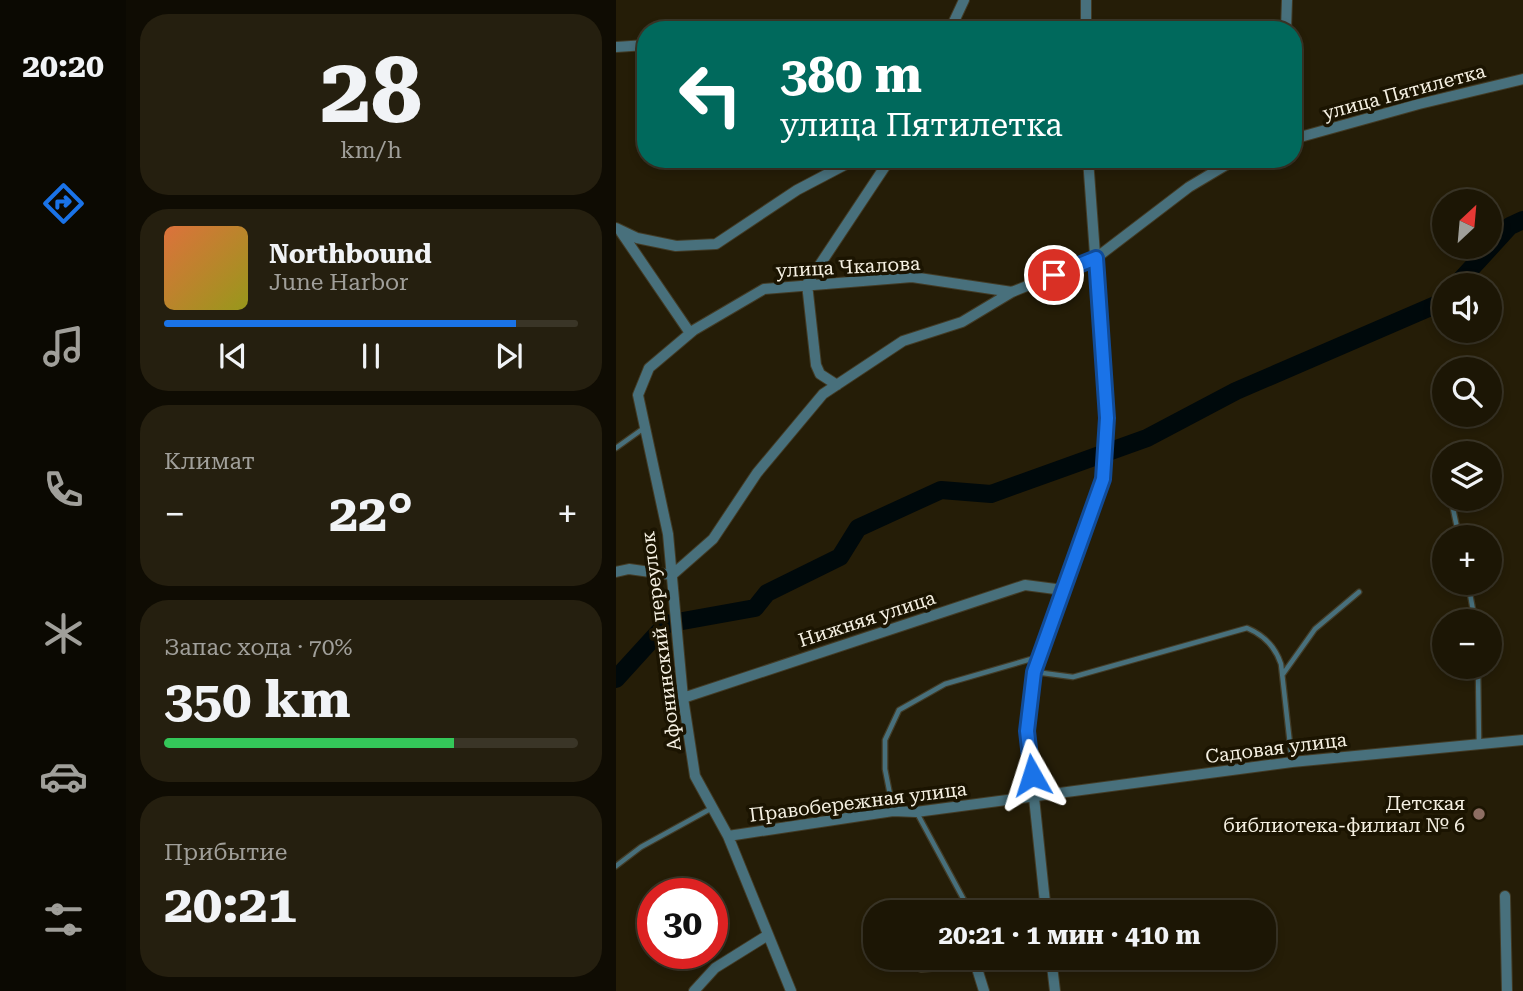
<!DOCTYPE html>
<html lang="ru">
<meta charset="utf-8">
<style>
:root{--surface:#1c1605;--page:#251f0f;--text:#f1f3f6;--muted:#a09f9a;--line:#3a3527;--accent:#1a73e8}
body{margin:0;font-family:"Roboto Serif",serif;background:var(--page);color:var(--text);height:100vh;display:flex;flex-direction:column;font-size:26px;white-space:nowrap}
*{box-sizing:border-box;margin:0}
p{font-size:23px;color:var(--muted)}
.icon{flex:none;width:38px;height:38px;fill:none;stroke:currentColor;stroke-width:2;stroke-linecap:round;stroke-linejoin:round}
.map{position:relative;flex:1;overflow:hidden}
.side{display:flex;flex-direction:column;gap:14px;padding:14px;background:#0f0c03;width:490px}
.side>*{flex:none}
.banner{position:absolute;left:21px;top:21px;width:665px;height:147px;border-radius:28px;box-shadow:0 4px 10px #0003,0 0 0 2px var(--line);background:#00695c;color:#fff;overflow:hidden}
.needle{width:46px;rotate:26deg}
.fabs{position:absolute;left:816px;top:189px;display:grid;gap:14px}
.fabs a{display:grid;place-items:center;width:70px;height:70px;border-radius:50%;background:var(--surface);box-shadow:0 4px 10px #0003,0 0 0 2px var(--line);font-size:35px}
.speed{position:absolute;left:21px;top:878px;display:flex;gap:14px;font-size:35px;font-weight:700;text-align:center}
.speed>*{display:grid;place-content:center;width:91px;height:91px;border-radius:50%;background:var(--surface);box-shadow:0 4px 10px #0003,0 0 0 2px var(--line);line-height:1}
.speed .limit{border:10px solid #d22;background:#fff;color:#111}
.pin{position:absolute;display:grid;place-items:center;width:60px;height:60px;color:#fff;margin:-30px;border:4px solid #fff;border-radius:50%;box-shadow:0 2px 7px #0007}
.me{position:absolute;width:77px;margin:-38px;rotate:354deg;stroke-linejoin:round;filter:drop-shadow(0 0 5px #0008)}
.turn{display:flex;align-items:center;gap:24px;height:147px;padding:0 28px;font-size:32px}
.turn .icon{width:91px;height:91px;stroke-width:2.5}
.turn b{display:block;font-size:49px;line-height:60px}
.big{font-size:52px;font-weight:700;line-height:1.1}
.side .tile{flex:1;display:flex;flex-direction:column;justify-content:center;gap:10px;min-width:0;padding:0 24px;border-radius:28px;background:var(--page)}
.side .dial{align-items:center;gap:0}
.dial b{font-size:91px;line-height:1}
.song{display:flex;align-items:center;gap:21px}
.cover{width:84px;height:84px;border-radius:10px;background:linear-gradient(135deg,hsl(20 70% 55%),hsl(60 70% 35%))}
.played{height:7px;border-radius:4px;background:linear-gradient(90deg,var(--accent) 85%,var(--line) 85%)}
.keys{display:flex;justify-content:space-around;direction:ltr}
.heat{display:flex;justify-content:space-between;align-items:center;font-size:38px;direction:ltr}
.charge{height:10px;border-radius:5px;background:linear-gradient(90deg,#34c759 70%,var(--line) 0)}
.trip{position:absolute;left:247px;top:900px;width:413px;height:70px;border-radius:28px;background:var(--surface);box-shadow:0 4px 10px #0003,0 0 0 2px var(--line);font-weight:700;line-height:70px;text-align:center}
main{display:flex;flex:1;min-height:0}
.dock{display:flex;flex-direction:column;width:126px;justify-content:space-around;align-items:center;background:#0b0902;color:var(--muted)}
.dock .icon{width:49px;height:49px}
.dock .active{color:var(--accent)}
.dock b{font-size:32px;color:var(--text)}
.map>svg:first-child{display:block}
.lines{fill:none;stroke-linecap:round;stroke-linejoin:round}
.river{stroke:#00090b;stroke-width:18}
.lane-casing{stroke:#423b26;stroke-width:7}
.street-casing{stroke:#423b26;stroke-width:12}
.lane{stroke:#48707c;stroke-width:4.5}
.street{stroke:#48707c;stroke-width:10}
.route-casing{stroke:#114b97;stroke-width:18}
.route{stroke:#1a73e8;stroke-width:12}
.education-dot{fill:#8d6e63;stroke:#1b1401;stroke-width:2.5}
.labels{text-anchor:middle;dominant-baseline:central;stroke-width:7;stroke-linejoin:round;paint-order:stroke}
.street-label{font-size:19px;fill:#f5f0e2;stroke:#1b1401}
.poi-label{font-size:19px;fill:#f5f0e2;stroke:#1b1401;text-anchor:end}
</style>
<main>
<nav class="dock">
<b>20:20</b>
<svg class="icon active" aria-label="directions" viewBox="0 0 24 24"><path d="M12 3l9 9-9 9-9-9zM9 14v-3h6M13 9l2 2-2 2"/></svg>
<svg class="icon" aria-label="music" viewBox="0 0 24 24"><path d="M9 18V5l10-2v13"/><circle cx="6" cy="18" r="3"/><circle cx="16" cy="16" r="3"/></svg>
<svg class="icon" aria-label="phone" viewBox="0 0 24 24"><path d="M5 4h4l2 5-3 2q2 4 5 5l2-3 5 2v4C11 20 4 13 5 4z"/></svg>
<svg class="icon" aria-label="climate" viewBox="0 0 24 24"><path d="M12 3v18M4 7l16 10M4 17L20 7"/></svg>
<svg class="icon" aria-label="car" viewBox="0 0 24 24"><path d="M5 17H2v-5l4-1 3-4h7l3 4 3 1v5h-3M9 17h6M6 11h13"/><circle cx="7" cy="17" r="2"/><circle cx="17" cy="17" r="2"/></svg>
<svg class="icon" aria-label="filters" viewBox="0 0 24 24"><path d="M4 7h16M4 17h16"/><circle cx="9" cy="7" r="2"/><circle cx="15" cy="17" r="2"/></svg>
</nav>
<section class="side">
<div class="tile dial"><b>28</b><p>km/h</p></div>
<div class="tile">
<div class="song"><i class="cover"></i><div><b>Northbound</b><p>June Harbor</p></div></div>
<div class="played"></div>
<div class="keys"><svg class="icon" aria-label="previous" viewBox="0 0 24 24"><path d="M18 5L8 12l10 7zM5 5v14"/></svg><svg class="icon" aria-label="pause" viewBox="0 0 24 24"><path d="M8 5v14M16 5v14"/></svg><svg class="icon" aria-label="next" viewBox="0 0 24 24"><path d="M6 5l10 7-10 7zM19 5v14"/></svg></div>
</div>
<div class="tile"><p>Климат</p>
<div class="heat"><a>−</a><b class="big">22°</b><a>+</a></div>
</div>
<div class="tile"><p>Запас хода · 70%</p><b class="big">350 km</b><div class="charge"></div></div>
<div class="tile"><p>Прибытие</p><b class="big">20:21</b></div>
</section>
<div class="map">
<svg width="907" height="991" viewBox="0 0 907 991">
<rect width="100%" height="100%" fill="#251d07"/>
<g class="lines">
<path class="river" d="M840 285 894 226 907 220
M0 679 50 624 139 608 151 593 224 557 242 528 325 490 375 494 531 438 620 391 824 303 828 299"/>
<defs>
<path id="lane" d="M0 448 28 428
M835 499 843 537
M852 583 859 621
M862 667 863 744
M419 672 457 677 631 628C648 635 659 646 665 664L676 762
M667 674 699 629 743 592
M277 810 269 769V740L283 710 329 684 422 657
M301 813 348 900 350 912
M0 866 25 847 96 808"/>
<path id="street" d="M334 30 348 0
M470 30V0
M670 30 671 0
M0 47 30 45
M677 139 803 104 907 79
M558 159 613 162
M0 228 21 238 60 246 100 244 181 190 240 159
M5 232 74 333
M396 292 480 258 573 187 620 159
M221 385 204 374 200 365 191 284 274 159
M0 572 13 569 56 575 97 539 141 473 207 394 287 341 346 322 396 292 296 277 148 289 78 330 33 368 22 395 52 534 67 698 79 776 112 836 175 991
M67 698 409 585 447 590
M112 836 277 811 300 812 676 762 907 740
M889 896 891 991
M430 912 411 731 418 672 487 479 491 418 472 159
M299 957 305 967 359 962 368 991
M435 957 439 991
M78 991 99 968 152 935"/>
</defs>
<use href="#lane" class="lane-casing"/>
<use href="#street" class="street-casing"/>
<use href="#lane" class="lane"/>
<use href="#street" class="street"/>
</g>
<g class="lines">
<defs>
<path id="route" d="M416 775 411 731 418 672 487 479 491 418 480 258 438 275"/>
</defs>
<use href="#route" class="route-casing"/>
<use href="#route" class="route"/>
</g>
<circle class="education-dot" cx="863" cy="814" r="7"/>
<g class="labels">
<g class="street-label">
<text transform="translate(788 92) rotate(-15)">улица Пятилетка</text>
<text transform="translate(232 267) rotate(-3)">улица Чкалова</text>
<text transform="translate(251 619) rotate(-18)">Нижняя улица</text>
<text transform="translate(45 641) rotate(-97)">Афонинский переулок</text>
<text transform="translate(660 748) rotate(-7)">Садовая улица</text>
<text transform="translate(242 802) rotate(-7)">Правобережная улица</text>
</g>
<g class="poi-label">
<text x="849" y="803">Детская<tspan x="849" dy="22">библиотека-филиал № 6</tspan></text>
</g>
</g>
</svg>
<div class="fabs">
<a><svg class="needle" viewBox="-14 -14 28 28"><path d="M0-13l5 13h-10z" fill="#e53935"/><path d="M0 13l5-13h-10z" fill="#a09f9a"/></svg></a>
<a><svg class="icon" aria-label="sound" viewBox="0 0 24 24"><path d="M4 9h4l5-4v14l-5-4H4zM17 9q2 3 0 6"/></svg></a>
<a><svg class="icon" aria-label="search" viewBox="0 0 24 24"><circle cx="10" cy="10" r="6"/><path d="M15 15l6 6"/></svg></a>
<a><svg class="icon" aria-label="layers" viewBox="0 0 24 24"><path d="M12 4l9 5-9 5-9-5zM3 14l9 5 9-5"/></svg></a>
<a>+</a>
<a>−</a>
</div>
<div class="speed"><div class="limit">30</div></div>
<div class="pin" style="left:438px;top:275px;background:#d93025"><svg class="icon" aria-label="arrive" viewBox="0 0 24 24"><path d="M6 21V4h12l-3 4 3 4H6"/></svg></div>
<svg class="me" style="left:416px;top:775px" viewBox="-20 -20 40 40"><path d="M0-17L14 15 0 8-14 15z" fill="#1a73e8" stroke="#fff" stroke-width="4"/></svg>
<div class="trip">20:21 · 1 мин · 410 m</div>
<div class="banner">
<div class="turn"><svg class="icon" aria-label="left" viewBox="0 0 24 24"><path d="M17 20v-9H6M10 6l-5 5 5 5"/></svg><div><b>380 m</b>улица Пятилетка</div></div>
</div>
</div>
</main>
